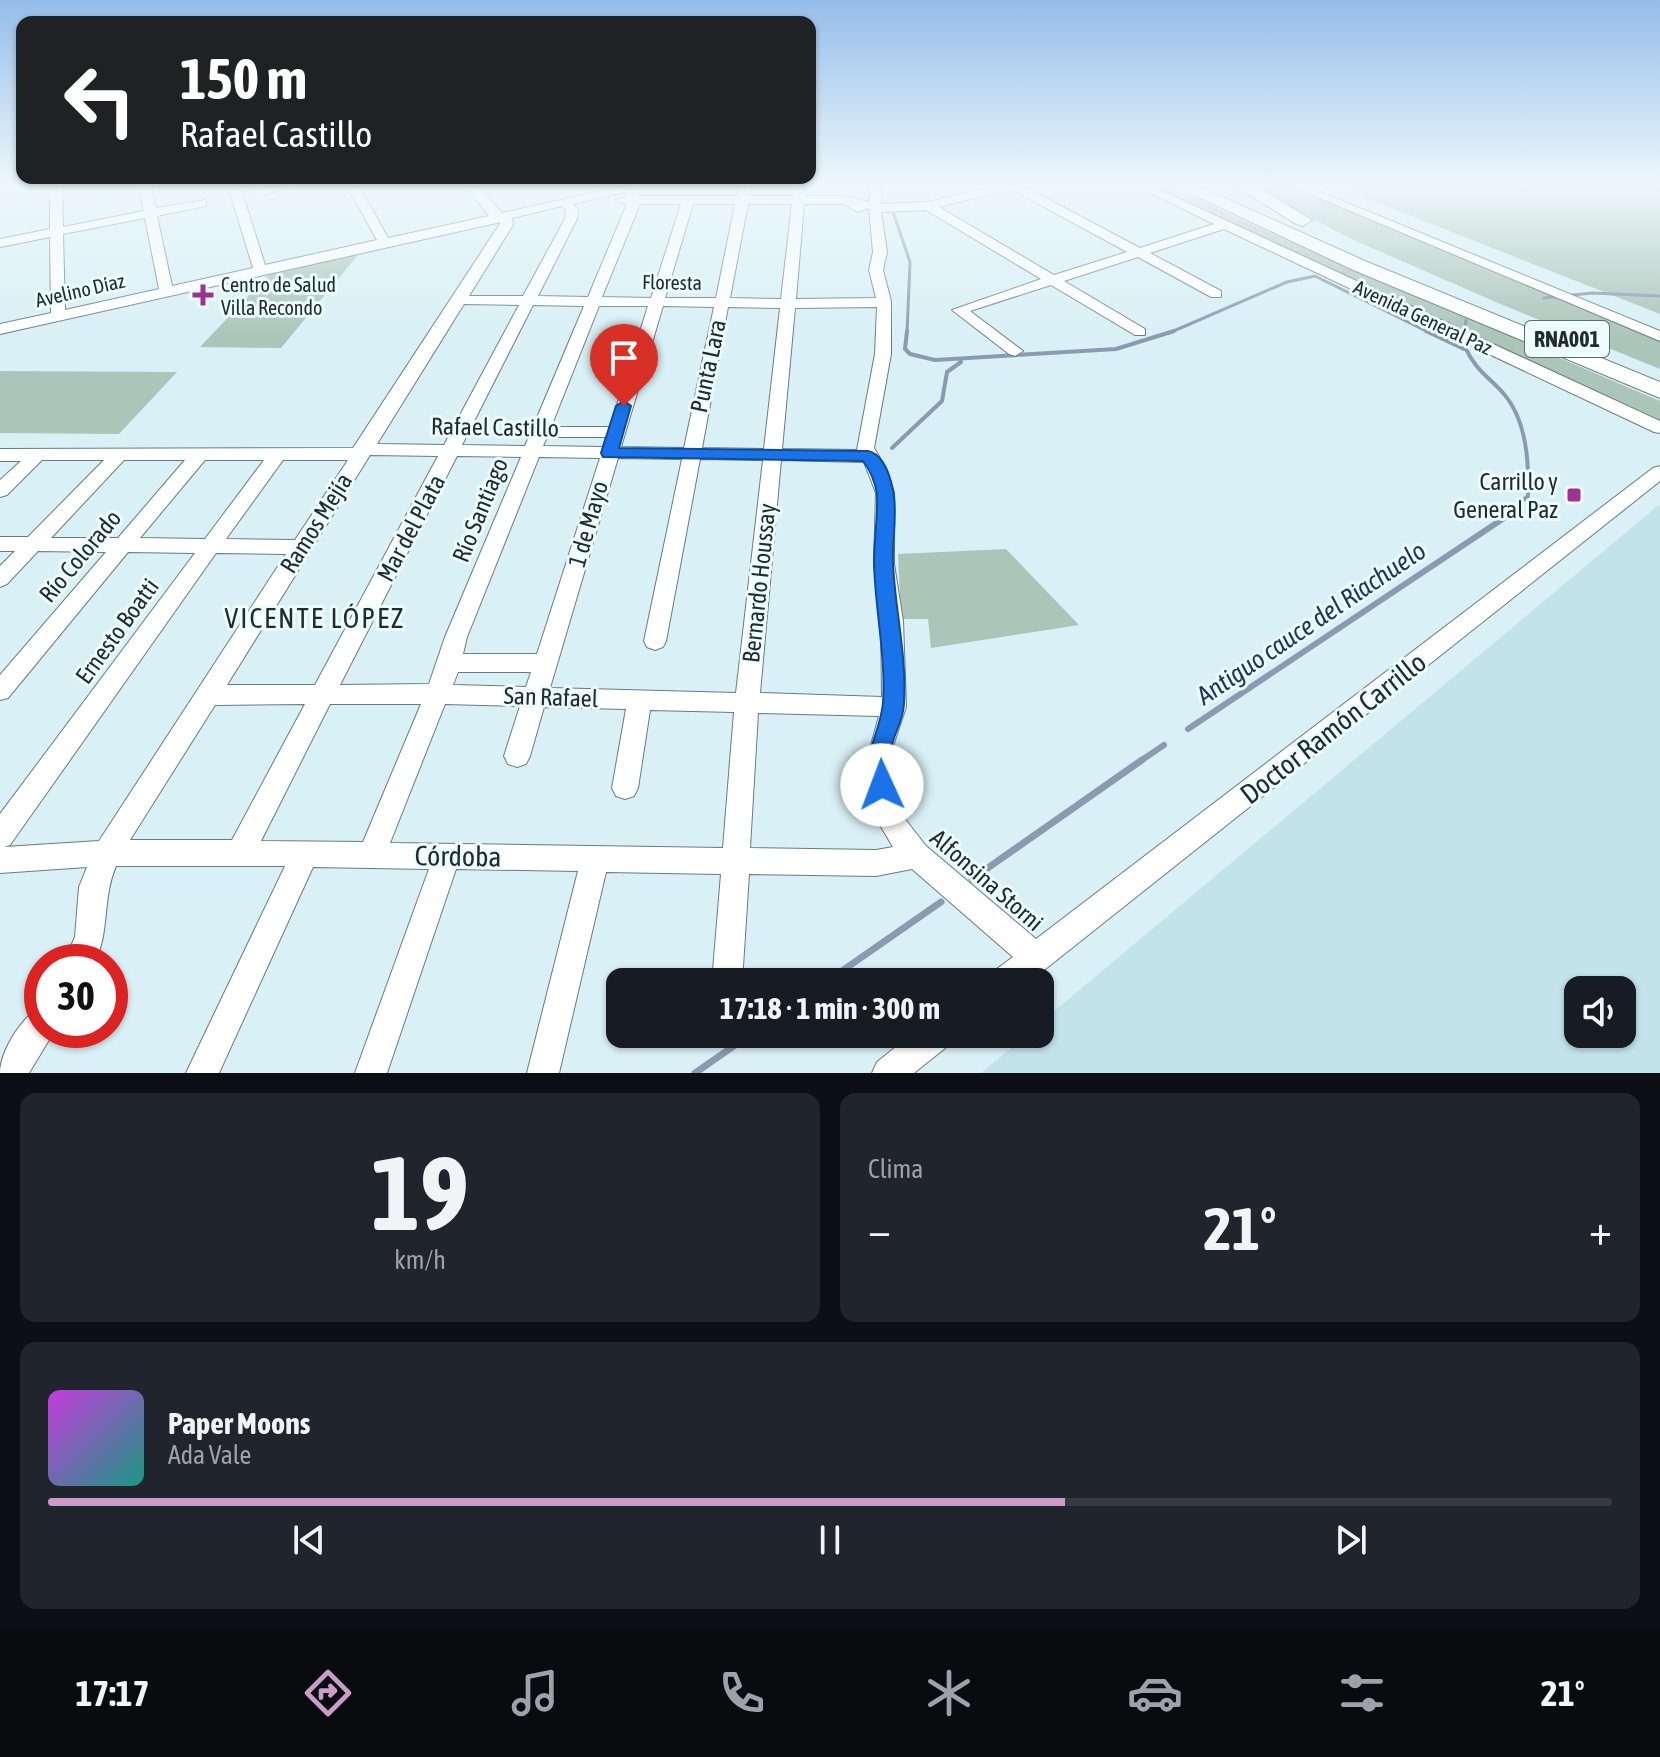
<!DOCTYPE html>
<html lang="es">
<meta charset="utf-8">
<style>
:root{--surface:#171b24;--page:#20242c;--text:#f1f3f6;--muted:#9ea1a6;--line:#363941;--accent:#cc9cc8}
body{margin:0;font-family:"Asap Condensed",sans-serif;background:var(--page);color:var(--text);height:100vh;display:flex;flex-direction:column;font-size:30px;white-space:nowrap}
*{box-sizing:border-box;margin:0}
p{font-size:26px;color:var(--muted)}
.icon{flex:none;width:44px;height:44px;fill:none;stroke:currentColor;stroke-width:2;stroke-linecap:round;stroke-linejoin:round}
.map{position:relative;height:1073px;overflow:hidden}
.details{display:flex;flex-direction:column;gap:20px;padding:20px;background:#0d0f14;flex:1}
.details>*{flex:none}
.guide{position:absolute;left:16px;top:16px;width:800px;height:168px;border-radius:16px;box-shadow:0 2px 6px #0004;background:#202124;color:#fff;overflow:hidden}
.buttons{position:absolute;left:1564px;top:976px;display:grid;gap:16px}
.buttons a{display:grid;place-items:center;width:72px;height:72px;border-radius:16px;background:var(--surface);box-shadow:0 2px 6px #0004;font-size:40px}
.speed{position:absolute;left:24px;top:944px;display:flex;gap:16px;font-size:40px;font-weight:700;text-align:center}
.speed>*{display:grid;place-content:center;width:104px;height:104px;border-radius:50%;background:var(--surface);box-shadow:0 2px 6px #0004;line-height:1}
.speed .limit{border:12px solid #d22;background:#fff;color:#111}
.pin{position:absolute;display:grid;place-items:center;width:68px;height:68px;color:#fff;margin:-82px -34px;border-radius:50% 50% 50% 0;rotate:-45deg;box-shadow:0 0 8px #0007}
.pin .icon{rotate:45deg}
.me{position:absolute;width:88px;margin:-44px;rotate:358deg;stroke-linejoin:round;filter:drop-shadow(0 0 6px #0008)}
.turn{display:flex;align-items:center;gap:28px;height:168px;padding:0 32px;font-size:36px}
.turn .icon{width:104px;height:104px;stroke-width:2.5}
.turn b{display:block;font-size:56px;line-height:68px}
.big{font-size:60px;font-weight:700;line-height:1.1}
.details .tile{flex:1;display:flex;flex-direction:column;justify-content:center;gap:12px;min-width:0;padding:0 28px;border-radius:16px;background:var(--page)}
.details .dial{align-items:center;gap:0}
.dial b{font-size:104px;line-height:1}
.song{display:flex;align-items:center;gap:24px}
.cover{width:96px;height:96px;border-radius:12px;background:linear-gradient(135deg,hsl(290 70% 55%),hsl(170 70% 35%))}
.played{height:8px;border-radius:4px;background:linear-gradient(90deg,var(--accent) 65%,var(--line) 65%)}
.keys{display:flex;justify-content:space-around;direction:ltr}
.heat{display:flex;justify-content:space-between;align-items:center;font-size:44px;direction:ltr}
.details .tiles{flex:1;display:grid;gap:20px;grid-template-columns:1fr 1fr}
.tile:last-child{grid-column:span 2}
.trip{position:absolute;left:606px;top:968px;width:448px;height:80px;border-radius:16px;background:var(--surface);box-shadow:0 2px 6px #0004;font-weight:700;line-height:80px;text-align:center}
.tabs{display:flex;height:128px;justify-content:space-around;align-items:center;background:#090b0e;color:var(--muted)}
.tabs .icon{width:56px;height:56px}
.tabs .active{color:var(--accent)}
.tabs b{font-size:36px;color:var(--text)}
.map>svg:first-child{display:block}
.built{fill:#c3e3eb;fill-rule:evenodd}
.green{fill:#abc5b8}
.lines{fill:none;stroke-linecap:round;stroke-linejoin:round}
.stream-far3{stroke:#8b9ab1;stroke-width:3}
.stream-far2{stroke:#8b9ab1;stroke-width:4}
.stream-far1{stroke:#8b9ab1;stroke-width:6}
.stream{stroke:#8b9ab1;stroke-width:7}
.minor-casing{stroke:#677c81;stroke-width:2}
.highway-casing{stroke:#677c81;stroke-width:2}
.minor{fill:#fff;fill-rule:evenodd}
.highway{fill:#fff;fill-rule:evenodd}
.route{fill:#1a73e8;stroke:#114b97;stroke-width:2}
.poi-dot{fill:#9f3190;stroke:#edfcff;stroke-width:3}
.labels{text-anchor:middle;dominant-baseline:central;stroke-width:6;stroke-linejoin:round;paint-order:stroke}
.far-street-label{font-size:20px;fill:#222b2d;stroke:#edfcff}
.far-poi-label{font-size:20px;fill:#222b2d;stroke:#edfcff;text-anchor:start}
.shield{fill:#edfcff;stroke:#5f6a6c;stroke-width:2}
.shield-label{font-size:22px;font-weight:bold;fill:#222b2d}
.street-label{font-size:24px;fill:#222b2d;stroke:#edfcff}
.poi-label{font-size:24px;fill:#222b2d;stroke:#edfcff;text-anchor:end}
.water-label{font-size:26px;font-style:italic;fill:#1f3660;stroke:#edfcff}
.quarter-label{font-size:28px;letter-spacing:2px;fill:#222b2d;stroke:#edfcff}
.near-street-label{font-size:28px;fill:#222b2d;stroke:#edfcff}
</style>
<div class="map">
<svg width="1660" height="1073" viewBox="0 0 1660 1073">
<rect width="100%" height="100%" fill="#d8f0f6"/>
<path class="built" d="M1660 504V1073H981L1028 1034H1040V1023ZM1578 990H1622V1034H1578Z"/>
<path class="green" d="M1150 186H1169L1308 250 1660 401V422Z
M1251 186H1292L1660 337V369L1505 306 1349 238Z
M1335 186H1660V314L1358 195Z
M362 250 281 348 200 347 271 272Z
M0 371 177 372 119 434 0 433Z
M1006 549 1079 625 931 648 928 619H901L898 554Z"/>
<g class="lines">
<path class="stream-far3" d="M892 209 910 262 907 333
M1544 298 1592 293 1660 296
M1169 333 1287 282 1315 276 1430 333
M1465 333 1466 320"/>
<path class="stream-far2" d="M907 331 905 349 910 354 935 360 1116 349 1174 331
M1426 331 1464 349
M1465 337V331
M1465 347C1476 371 1488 376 1504 394 1527 421 1529 463 1528 496L1501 520
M892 448 942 401 947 372 961 362"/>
<path class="stream-far1" d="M1188 729 1504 518
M1139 762 1164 745"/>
<path class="stream" d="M972 879 1142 760
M826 982 941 902
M695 1073 751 1034"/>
<defs>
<path id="minor" d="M50 186H62L63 227 144 211 139 186H151L156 208 206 200V206L157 216 172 286 253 268 228 186H240L265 265 377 240 347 186H359L388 238 489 216 466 186H478L502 213 623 186H643L635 190 639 196H737L739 186H751L749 196H793L794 186H806L805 196H844L869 202 870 186H882L881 204 928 202 994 186H1023L1140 248 1214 224 1136 186H1151L1660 421V433L1654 432 1224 229 1150 253 1221 291V297H1211L1138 257 1064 281 1145 329V335H1135L1051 285 970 311 1023 351 1015 356 1009 354 952 310 1041 279 926 210 881 212 887 252 883 270 891 301V354L874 448 887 470 894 493V564L903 621 906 707 893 746 891 767 905 819 926 846 1036 939 1653 468 1660 466V481L1029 982H990L994 971 1013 957 912 869 876 876 749 874 742 982H712L721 874 606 872 559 1073H527L578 871 456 869 387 1073H355L429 869 313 867 219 1073H186L285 866H116C102 899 110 930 95 962H64L75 937 79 887 87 867 0 873V814L195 553 128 552 8 698 0 700V675L106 552 38 551 7 584 0 587V566L15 551H0V537H28L104 460H42L7 495 0 497V480L21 461H0V449L353 448 501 222 0 334V324L51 313 50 237 0 247V239L50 229ZM1011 189 1127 252 1054 275 939 207ZM625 192 627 196 615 200 627 204 588 297 538 296 577 219 578 210 573 204ZM640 204H681L651 298 602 297ZM693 204H735L716 298H665ZM748 204H792L781 299 730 298ZM804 204H844L857 212 869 208 873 252 869 270 876 298 796 299ZM562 206 566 210 565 219 523 296H469L513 225 512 218ZM145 218 159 289 65 310 63 234ZM464 304 519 305 444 445 377 444ZM533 305 584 306 525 446 462 445ZM599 306H648L610 427H551ZM663 306 714 307 684 448 621 447ZM728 307 780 308 764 449 702 448ZM877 307 875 354 857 450 782 449 795 308ZM547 437H606L603 447 543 446ZM370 455 438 456 315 685H227ZM457 456 521 457 445 637 429 684 340 685ZM539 457 600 458 537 654H463L467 637ZM618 458 682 459 644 641 647 647 655 650 663 647 666 641 700 459 763 460 736 693 550 688ZM124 460H185L118 538H51ZM205 460H264L205 539 140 538ZM283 460H348L295 540 226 539ZM781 460 864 462 876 493 874 564 881 621 882 697 760 693ZM216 553 286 554 99 841 4 847 10 845ZM458 672H531L526 687 453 685ZM305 704 232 840H130L215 705ZM330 704H421L363 842 261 841ZM445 704 520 706 504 756 508 764 517 767 526 764 530 756 544 707 626 709 612 788 616 796 625 799 634 796 638 788 650 710 734 712 723 848 390 843ZM758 713 879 716 865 767 880 825 893 847 876 850 750 848Z
M271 186H296L266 194 260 190Z
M1291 186H1306L1660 331V341Z
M42 1007V1030H55L29 1073H0C0 1052 22 1015 42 1007Z
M912 1034H954L949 1045 914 1073H872L877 1062Z"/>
<path id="highway" d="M1175 186H1198L1365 261 1660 382V398L1351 269Z
M1235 186H1256L1312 220 1303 226 1296 224Z"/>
</defs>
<use href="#minor" class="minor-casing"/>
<use href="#highway" class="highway-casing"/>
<use href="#minor" class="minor"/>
<use href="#highway" class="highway"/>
</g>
<linearGradient id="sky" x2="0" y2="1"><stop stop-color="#95bde9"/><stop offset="0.55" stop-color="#edf8fb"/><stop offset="1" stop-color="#edf8fb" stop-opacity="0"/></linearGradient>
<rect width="1660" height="336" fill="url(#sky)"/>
<path class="route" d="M624 401 631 406 619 448 868 451C883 454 890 476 893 490 898 513 892 540 893 563 895 610 907 656 904 703 904 720 893 734 891 750 890 764 896 780 890 792L882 795 874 792C858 759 880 736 883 703 886 656 875 609 874 562 874 540 878 517 877 494 875 482 870 470 863 461L603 457 601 453 616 406Z"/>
<g class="poi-dot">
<path d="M199 283h8v8h8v8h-8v8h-8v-8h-8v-8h8z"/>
<rect x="1566" y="487" width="16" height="16" rx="4"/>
</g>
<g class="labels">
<g class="far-street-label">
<text transform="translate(672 282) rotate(1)">Floresta</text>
<text transform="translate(80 290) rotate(-13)">Avelino Díaz</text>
<text transform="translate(1423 317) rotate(25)">Avenida General Paz</text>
</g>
<g class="far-poi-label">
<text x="221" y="284">Centro de Salud<tspan x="221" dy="23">Villa Recondo</tspan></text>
</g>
<rect class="shield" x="1525" y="321" width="84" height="36" rx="6"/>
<g class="shield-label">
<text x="1567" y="339">RNA001</text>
</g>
<g class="street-label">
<text transform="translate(708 366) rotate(-78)">Punta Lara</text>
<text transform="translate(495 427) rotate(1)">Rafael Castillo</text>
<text transform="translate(480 510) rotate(-68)">Río Santiago</text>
<text transform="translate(316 523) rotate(-58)">Ramos Mejía</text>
<text transform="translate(588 524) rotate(-74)">1 de Mayo</text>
<text transform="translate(411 528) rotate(-62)">Mar del Plata</text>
<text transform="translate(80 556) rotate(-50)">Río Colorado</text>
<text transform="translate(759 583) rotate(-84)">Bernardo Houssay</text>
<text transform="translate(117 631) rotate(-54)">Ernesto Boatti</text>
<text transform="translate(551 697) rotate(2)">San Rafael</text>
<text transform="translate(987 880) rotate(41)">Alfonsina Storni</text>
</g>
<g class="poi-label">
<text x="1558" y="481">Carrillo y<tspan x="1558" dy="28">General Paz</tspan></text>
</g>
<g class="water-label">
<text transform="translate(1311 623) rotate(-34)">Antiguo cauce del Riachuelo</text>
</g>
<g class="quarter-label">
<text x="315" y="618">VICENTE LÓPEZ</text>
</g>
<g class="near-street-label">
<text transform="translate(1333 728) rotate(-38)">Doctor Ramón Carrillo</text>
<text transform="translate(458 856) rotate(1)">Córdoba</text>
</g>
</g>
</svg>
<div class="buttons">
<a><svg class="icon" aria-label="sound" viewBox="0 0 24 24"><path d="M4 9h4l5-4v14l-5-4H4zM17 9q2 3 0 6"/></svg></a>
</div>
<div class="speed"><div class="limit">30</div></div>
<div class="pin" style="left:624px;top:406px;background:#d93025"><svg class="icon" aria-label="arrive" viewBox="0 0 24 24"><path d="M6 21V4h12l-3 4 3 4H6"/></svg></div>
<svg class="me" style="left:882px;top:785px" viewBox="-20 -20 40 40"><circle r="19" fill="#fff"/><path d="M0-13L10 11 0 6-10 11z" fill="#1a73e8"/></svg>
<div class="trip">17:18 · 1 min · 300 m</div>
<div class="guide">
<div class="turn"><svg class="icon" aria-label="left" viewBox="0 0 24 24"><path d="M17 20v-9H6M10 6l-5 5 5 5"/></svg><div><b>150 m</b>Rafael Castillo</div></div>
</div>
</div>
<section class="details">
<div class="tiles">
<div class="tile dial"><b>19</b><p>km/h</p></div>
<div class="tile"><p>Clima</p>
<div class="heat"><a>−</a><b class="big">21°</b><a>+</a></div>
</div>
<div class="tile">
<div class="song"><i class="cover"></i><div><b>Paper Moons</b><p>Ada Vale</p></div></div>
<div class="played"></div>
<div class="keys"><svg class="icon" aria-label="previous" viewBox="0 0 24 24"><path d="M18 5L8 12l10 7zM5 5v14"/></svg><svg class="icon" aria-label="pause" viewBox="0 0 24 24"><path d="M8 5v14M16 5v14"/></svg><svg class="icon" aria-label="next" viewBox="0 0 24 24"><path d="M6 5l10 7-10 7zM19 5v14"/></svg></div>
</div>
</div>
</section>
<nav class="tabs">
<b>17:17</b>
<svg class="icon active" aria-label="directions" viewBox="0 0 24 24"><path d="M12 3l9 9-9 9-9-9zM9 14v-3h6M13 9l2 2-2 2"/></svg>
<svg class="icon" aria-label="music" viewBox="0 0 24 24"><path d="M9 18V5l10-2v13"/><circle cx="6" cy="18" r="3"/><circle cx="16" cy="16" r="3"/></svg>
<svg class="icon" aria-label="phone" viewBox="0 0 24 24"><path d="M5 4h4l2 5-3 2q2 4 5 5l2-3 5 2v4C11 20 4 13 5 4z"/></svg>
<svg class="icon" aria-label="climate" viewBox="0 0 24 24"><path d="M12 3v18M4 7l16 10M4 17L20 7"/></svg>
<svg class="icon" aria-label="car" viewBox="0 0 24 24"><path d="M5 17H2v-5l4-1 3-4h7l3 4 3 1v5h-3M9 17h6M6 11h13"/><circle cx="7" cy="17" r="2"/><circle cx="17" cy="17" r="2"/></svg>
<svg class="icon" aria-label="filters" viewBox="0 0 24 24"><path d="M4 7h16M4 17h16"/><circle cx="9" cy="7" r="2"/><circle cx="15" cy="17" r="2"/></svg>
<b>21°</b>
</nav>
